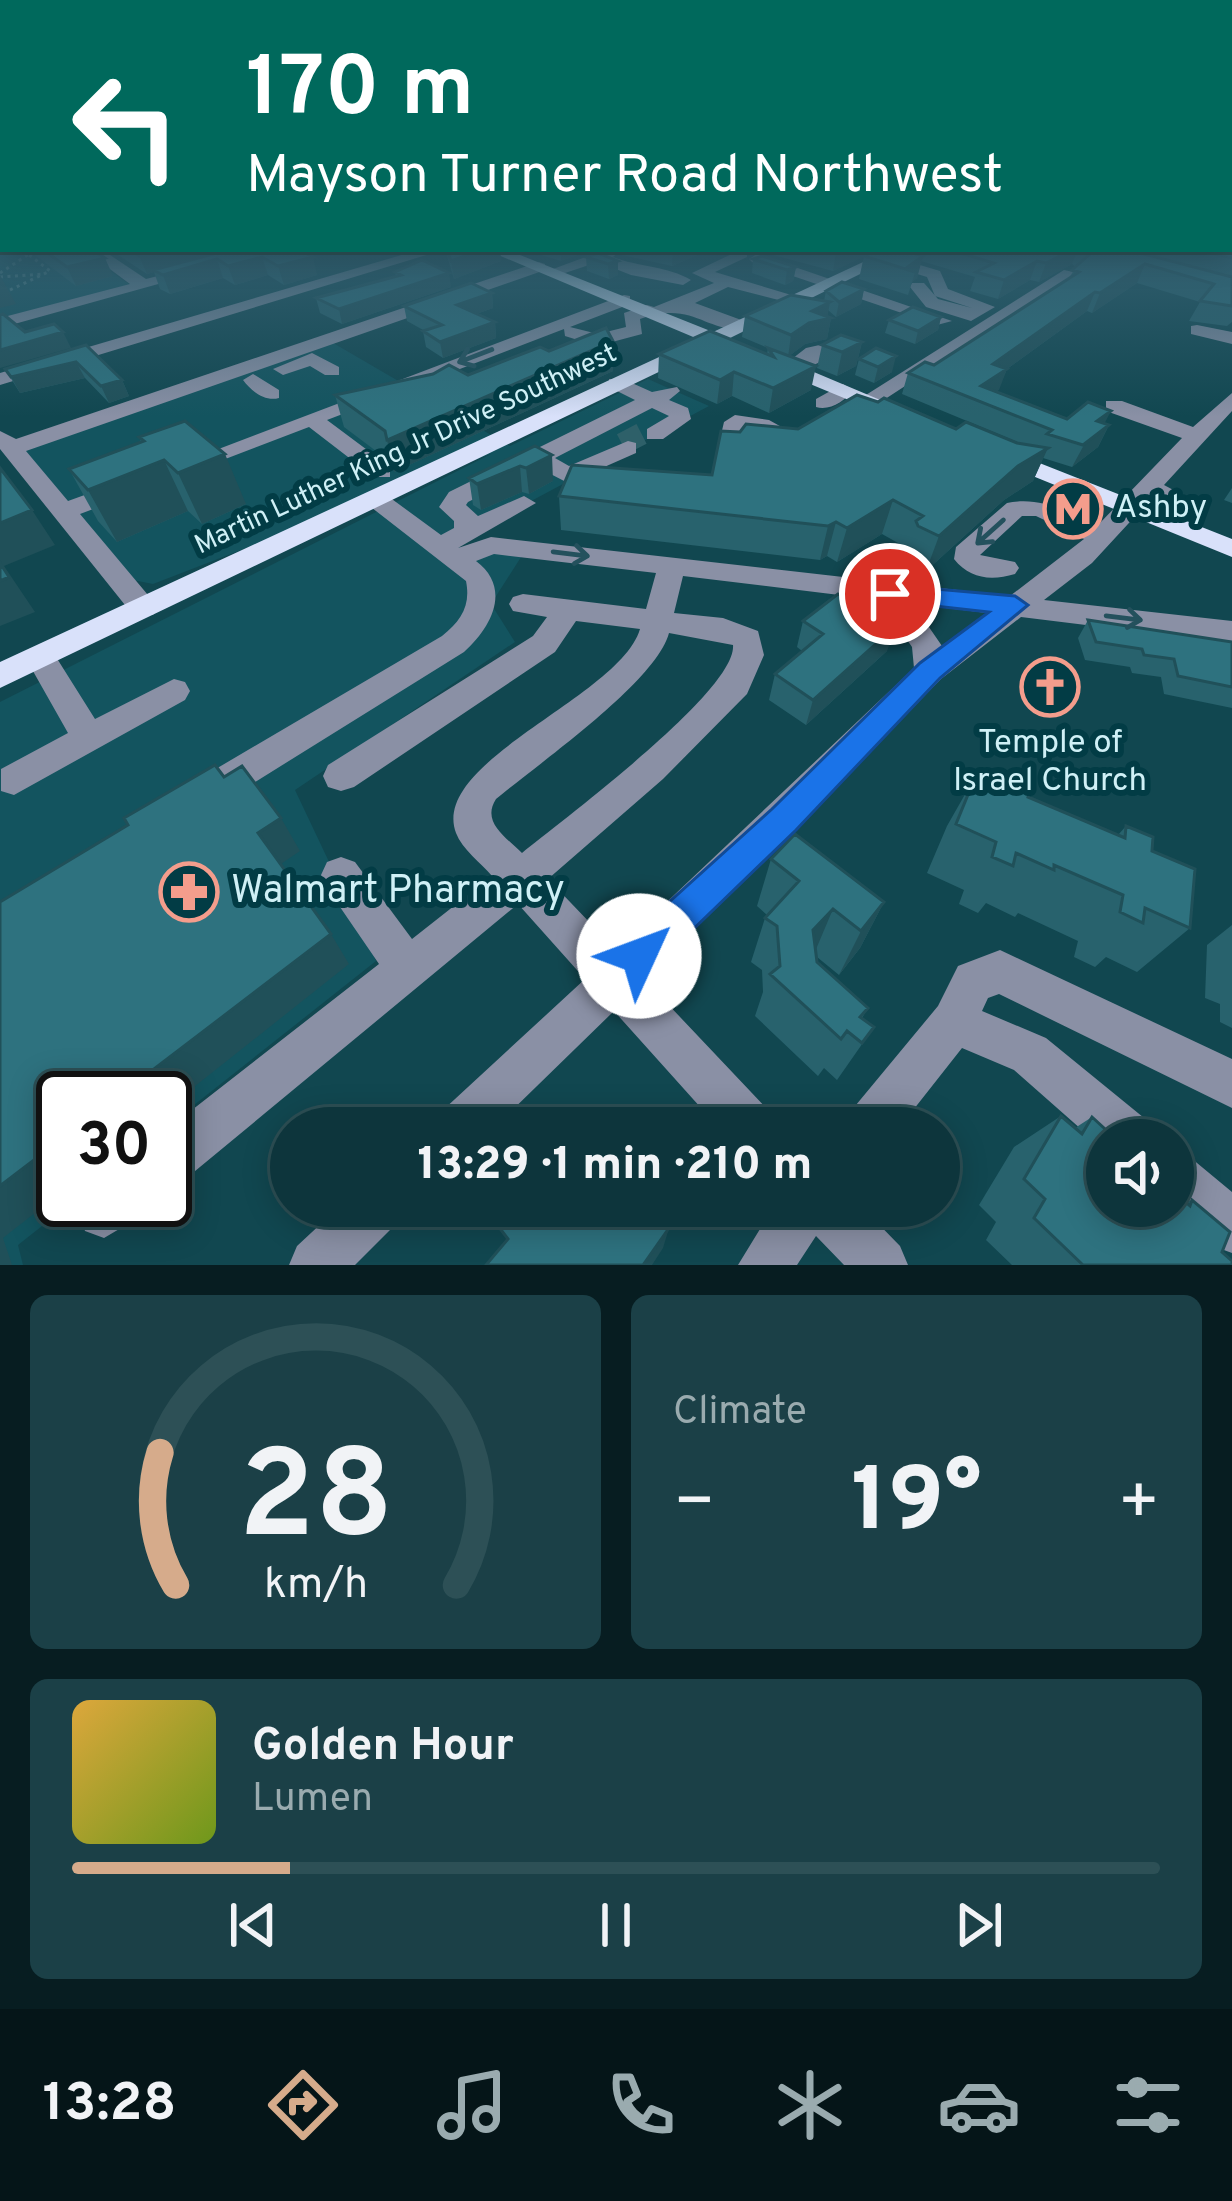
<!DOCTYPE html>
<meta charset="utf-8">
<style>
:root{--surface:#0d353c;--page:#1b4047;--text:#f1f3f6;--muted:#9aabaf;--line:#2d5056;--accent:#d6ab8b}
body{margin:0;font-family:Overpass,sans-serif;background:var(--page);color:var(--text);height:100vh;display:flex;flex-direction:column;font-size:45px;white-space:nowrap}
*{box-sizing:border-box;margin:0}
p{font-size:39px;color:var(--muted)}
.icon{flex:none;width:66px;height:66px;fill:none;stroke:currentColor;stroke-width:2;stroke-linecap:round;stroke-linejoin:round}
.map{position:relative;height:1265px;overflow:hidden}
.panel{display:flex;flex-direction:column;gap:30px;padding:30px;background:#071d21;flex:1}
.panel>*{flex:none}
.top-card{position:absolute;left:0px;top:0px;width:1233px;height:252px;box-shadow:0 6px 30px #0003,0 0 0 3px var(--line);background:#00695c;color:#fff;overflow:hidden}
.controls{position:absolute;left:1086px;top:1119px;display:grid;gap:24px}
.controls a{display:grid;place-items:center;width:108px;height:108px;border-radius:50%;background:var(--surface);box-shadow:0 6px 30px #0003,0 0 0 3px var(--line);font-size:60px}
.speed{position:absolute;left:36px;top:1071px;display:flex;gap:24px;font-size:60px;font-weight:700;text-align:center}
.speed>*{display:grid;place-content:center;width:156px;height:156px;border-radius:50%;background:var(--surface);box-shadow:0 6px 30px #0003,0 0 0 3px var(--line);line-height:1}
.speed .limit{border:6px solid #111;border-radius:18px;background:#fff;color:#111}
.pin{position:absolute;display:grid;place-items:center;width:102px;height:102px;color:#fff;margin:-51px;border:6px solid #fff;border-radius:50%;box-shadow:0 3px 12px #0007}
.me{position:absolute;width:132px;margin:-66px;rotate:47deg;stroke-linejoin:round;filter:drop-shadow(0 0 9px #0008)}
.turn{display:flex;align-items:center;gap:42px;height:252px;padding:0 48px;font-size:54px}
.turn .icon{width:156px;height:156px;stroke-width:2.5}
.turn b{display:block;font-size:84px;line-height:102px}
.big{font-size:90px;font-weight:800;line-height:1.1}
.panel .widget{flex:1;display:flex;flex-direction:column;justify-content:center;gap:18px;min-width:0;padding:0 42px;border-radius:18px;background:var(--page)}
.panel .dial{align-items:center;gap:0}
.dial svg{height:312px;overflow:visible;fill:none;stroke:var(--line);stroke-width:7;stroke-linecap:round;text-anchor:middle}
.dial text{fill:var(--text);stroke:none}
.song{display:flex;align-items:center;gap:36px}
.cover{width:144px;height:144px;border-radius:18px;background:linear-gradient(135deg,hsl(40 70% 55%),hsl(80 70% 35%))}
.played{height:12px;border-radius:6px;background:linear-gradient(90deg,var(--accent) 20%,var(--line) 20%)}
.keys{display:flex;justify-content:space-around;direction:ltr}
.heat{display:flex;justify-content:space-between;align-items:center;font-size:66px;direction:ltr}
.panel .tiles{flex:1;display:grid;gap:30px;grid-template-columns:1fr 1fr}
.widget:last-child{grid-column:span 2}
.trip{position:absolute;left:270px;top:1107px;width:690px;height:120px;border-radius:60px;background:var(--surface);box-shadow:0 6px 30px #0003,0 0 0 3px var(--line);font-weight:800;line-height:120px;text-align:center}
.menu{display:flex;height:192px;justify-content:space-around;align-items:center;background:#051518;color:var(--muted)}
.menu .icon{width:84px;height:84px}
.menu .active{color:var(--accent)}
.menu b{font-size:54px;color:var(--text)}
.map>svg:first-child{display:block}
.built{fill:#13545f}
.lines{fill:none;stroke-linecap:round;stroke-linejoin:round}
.minor-tunnel{stroke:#2e6069;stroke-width:22;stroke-dasharray:22 10;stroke-linecap:butt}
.path{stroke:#5b8991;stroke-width:3;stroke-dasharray:3 4.5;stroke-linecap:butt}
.minor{fill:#8a90a5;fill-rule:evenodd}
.major{fill:#d9e1fa;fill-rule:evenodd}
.wall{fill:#28626d}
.shaded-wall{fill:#205059}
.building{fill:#2e727f;stroke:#205059;stroke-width:3}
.oneway{stroke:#24515d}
.route{fill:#1a73e8;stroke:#114b97;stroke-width:3}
.labels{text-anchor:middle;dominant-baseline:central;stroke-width:12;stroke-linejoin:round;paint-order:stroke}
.far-street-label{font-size:27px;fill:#cff0f6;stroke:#023c45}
.poi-label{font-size:33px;fill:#cff0f6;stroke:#023c45;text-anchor:start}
.near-poi-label{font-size:39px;fill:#cff0f6;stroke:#023c45;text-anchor:start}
</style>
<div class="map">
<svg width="1232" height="1265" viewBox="0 0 1232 1265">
<rect width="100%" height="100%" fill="#114750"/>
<path class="built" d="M0 240 3 249H79L130 285 0 319Z
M328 340 510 446 648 379 709 406 447 546 523 554 491 604 515 642 295 790 376 961 165 1128V1098H63V1200H75L18 1245 23 1265H0V702L493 453 153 584 123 578 18 450Z"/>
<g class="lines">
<path class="minor-tunnel" d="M622 444 649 430"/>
<path class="path" d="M0 273 29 254
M0 277 43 274
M10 290 50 271 28 254"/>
<path class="minor" d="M83 249H101L146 279 197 266 205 271 0 328V318L130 284Z
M422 249H446L0 385V373Z
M607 249H622L613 257C638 267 668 266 691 280L683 285 631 275 598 262 553 277 545 272Z
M742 249 747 251V257L715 272 798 297V305L728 287 695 303 744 321V329C704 332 693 300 640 319L642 334 597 346 565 336 564 329 327 420 390 467V477H374L309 427 194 471 186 473 174 466 624 295 630 296V304L570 327 598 334 626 327 624 313 647 305 654 307 714 283 692 273Z
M757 254 952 321 937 325 752 262 749 259Z
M883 254 940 271 948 289 995 307 971 321 926 307 910 287 912 283H924L938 299 972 308 935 296 927 277 878 262 875 259Z
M539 262 545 264V270L26 451 68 501 115 484H133V494L80 514 153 601 158 608 153 615H133L0 449V431L16 439Z
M1064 270 1078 273 850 422H834L831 417Z
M1197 325 1232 332V344L1191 334V326Z
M833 342 842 348C833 357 802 371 789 375L779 369 806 348Z
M312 353 339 367V375H325L310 366 283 375 273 369Z
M253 374 279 390V398C265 402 251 391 243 380Z
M609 379H623L652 392 677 387 680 391 669 400 688 408 691 419 663 439H647V429L669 416 652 408 555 458 569 466 628 441 636 443V453L568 483 537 467 468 502 466 505 478 516 524 496 536 503 458 548 491 537 1010 596 1084 539 1036 516H1022L980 555 1015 562 1019 568 1015 574C991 581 970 579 954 559L956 547 1007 503C1041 496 1068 512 1098 525L1182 438 1106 411V401H1122L1193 427 1232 393V411L1164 485 1194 501 1191 506 1182 508 1152 498 1092 563 1044 600 1232 621V643L1021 617 941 679 645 980 769 1111 777 1128H719L614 1011 494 1128H434L442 1111 585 979 518 904 183 1181 165 1188V1131L379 964 327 888 321 875 327 862 341 857 355 862 412 939 492 876C481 863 462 849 456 833 429 761 620 697 640 629L576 621 555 652 354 787 341 791 328 787 323 776 328 765 533 636 547 617 513 611 509 604 513 597 523 594 646 609 656 573 494 554 476 561C512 588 492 627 464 652L223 802 210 806 197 802 192 791 197 780 442 636C461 621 471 606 466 581L367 504 364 499 367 494H385L441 535 454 528V521L439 507 449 492 635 400 609 387ZM683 576 880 600 912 647 914 668 616 950 548 879 663 779 747 694 764 655 758 631 723 618 674 613ZM913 604 987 613 942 646ZM669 633 733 645C737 691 562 820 522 853 506 837 481 822 496 799 538 764 656 682 669 633Z
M843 384 853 390C845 401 830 411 816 407V399Z
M735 415 769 420 805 440 794 447 744 430 736 461H720L716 456 724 422Z
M40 646 51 649 95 719 174 679 185 682 190 691 185 700 14 795 1 791V769L68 733 25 657 29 649Z
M1000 950 1232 1059V1108L999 994 988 998 982 1011 1046 1038 1149 1122 1156 1140H1107V1152L1014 1070 962 1048 899 1128H843L851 1111 938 1006 958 966Z
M1173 1150 1191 1158 1232 1192V1253L1213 1246 1168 1206H1173Z
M83 1200H146L138 1218 104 1238 85 1231 78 1212Z
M340 1206H404L396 1224 355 1265H289L297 1246Z
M774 1206H861L900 1246 908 1265H844L816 1236 797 1265H738Z"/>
<path class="major" d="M484 249H505L713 332 891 249H911L728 339 727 345H715L0 688V662L698 339Z
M769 359H783L904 410 893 416 885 415 769 367Z
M1004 449 1232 539V557L996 461V451Z"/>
</g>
<path class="wall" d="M1232 240V322L1227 326 1189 321 1200 302 1137 283 1092 313 1087 311 1007 369 997 392 1067 419 1109 425 1098 447 1072 467 1043 458 1033 481 1004 500 926 571 906 561 904 556 907 548 882 534 837 562 827 556 820 560 561 530 559 496 712 475 740 432 798 429H956L1020 443 902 394 908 373 934 365 1069 278 1076 267 1072 264 1039 282 1030 280 998 299 970 291 975 277 921 261 917 278 912 282 908 295 859 279 864 256 833 271 751 249H900L908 251V249H1230Z
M27 249H92L113 276 76 286Z
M109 249H333L310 255 317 275 284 285 268 275 235 285 223 278 170 294 160 289 154 272 147 274Z
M445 249H500L501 261 454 279Z
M521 249H594L561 261Z
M622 249H711L672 266 622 255Z
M586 257 618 261V275L609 279 587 271Z
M753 259 796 267 793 281 785 285 752 273Z
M395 272 451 287 342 324 320 313 316 298 396 276Z
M864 289 861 304 836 317 828 310 827 317 831 318 827 339 805 344 789 356 811 390 769 413 732 396 717 404 658 378 659 354H767L768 348 742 337 745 316 824 301 826 291Z
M492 293 493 308 476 314 495 322 496 338 443 358 426 347 423 331H425L407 321 404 306Z
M941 317 938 330 915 344 885 333 889 320Z
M613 341V371L394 472 392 463 344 427 335 395 468 375 549 351Z
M862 342 856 366 837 376 817 368 822 345Z
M86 345 122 380 129 396 109 403 85 378 20 393 5 369Z
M859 359 892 372 874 383 855 375Z
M139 437 246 504 202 524 188 511 117 542 98 521 69 469 141 442Z
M535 446 553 481 529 494 522 492 481 510 473 505 469 478Z
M1232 488V503L1224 500Z
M1088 620 1232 642V708L1164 694 1161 677 1132 673 1130 667 1085 660 1078 638Z
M803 621 887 651 806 725 769 700 775 674 802 651 797 647Z
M976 775 1003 787 1008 779 1028 797 1118 835 1126 826 1152 851 1190 928 1137 972 1106 957 1095 967 1074 957 1078 941 1018 913 1015 917 986 903 978 913 959 904 964 890 927 873 947 826Z
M771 859 884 902 860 948 839 975 817 957V962L868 1008 862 1018 874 1027 837 1080 824 1068 818 1076 755 1016 763 992 762 970 751 962 765 918 767 915 757 906Z
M1232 925V1028L1220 1022V1004L1205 998 1207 945Z
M1061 1116 1075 1128 1092 1117 1186 1202 1192 1200 1222 1252 1232 1265H1012L986 1240 996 1222 979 1205 1014 1147Z"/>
<path class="shaded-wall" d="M167 249H243L153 270 154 272 147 274 139 256Z
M292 249H333L303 257H313L317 275 284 285 278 266Z
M482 249H500L501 261 454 279 451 261Z
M561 249H594L561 261Z
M673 249H711L672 266Z
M845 249H880L833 271 836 253Z
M1074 249H1078L1072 264 1039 282 1046 263Z
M923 256 917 278 912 282 915 272 905 269Z
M262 257 268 275 235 285 228 266Z
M105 258 113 276 76 286 67 267Z
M217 259 223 278 170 294 163 275Z
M618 261V275L609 279 608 264Z
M1037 261 1030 280 998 299 1004 280Z
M1145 264 1137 283 1092 313 1100 293Z
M796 267 793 281 785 285 787 270Z
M449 273 451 287 342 324 339 309Z
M0 275 16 304 0 308Z
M864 289 861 304 836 317 839 302Z
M1095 292 1087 311 1007 369 999 390 981 402V386L993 364Z
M492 293 493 308 460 320 457 305Z
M830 302 827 319 831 318 827 339 805 344 788 357 791 335 812 311Z
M941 317 938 330 915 344 918 331Z
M495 322 496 338 443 358 440 342Z
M63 332 71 348 0 368V350Z
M613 341V371L394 472 387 440Z
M862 342 856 366 837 376 842 352Z
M896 356 892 372 874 383 878 367Z
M76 362 85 378 20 393 11 377Z
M816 366 811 390 769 413 773 388Z
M734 372 732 396 717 404 720 380Z
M122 380 129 396 109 403 101 386Z
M1111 411 1100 432 1109 425 1098 447 1072 467 1097 421Z
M1048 448 1033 481 1004 500 926 571 939 536 1018 466Z
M225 454 246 504 202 524 178 473Z
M552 455 553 481 529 494 526 468Z
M164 460 188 511 117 542 88 490Z
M520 466 522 492 481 510 477 484Z
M893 500 882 534 837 562 847 528Z
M32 510 55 545 4 566 35 612 0 626V523Z
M836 522 827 556 820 560 828 526Z
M897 625 887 651 806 725 813 700Z
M281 818 300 851 278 866 258 833Z
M884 902 860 948 839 975 861 931Z
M833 909 814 954 813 930Z
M331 934 349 964 165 1110V1098H116Z
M63 1138V1191L3 1238 12 1265H0V1186Z
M661 1206H667L664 1218 652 1234 656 1212Z
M669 1228 663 1248 652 1265H643Z"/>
<path class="building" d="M1230 240H1232V258L1193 249H1230Z
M42 249H92L105 258 67 267Z
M129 249H167L139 256Z
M232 249H298L313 257 278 266 262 257 228 266 217 259 163 275 153 270Z
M447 249H483L451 261Z
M821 249H845L836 253Z
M880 249H900L923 256 905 269 915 272 864 256Z
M947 249H1074L1046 263 1037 261 1004 280 976 272 994 263Z
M1083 249H1125L1232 277V306L1200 301 1214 284 1145 264 1100 293 1095 292 993 364 1007 369 981 386 1067 419 1088 402 1111 411 1097 421 1109 425 1083 445 1047 434 1052 430 908 373 925 362 934 365 1079 272 1072 270 1090 254Z
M598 253 618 261 608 264 586 257Z
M762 256 796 267 787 270 753 259Z
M422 260 449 273 339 309 316 298 401 275 395 272Z
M842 282 864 289 839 302 826 291Z
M471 283 492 293 457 305 495 322 440 342 423 331 442 325 404 306Z
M791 295 830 302 812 311 831 318 809 323 791 335 745 316Z
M913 307 941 317 918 331 889 320Z
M3 314 25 332 54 324 63 332 0 350V315Z
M606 328 613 341 387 440 385 431 335 395 433 374 449 365 468 375 540 347 549 351Z
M710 331 774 357 768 348 816 366 773 388 734 372 720 380 659 354Z
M841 335 862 342 842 352 822 345Z
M86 345 122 380 101 386 76 362 11 377 5 369Z
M876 348 896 356 878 367 859 359Z
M857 395 878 402 884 398 956 429 966 422 1017 443 1048 448 1018 466 939 536 918 526 916 521 923 516 893 500 847 528 836 522 828 526 559 496 572 465 712 475 721 431 740 432 746 424 798 429Z
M185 421 225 454 178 473 164 460 88 490 69 469 144 441 139 437Z
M535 446 552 455 526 468 520 466 477 484 469 478Z
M0 468 32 510 0 523Z
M0 563 9 577 0 581Z
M838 594 897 625 813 700 775 674 823 634 803 621Z
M1088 620 1232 642V687L1178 676 1174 659 1144 655 1142 649 1096 642Z
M215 765 224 777 242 766 281 818 258 833 331 934 116 1098H63V1138L0 1186V902L128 825 124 818Z
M976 775 1005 788 1008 779 1030 789 1028 797 1125 838 1126 826 1153 837 1152 851 1195 869 1190 928 1145 908 1143 923 1120 912 1123 895 1054 865V870L1016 853 1013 866 992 857 996 842 956 824Z
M795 834 884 902 861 931 833 909 813 930 817 962 868 1008 860 1017 874 1027 862 1043 847 1031 841 1039 770 974 780 966 777 926 765 918 799 881 771 859Z
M1061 1116 1082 1134 1092 1117 1117 1140H1107V1206H1173V1191L1190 1206 1192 1200 1230 1232 1222 1252 1232 1261V1265H1083L1034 1218 1045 1199 1024 1179Z
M509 1206H661L656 1212 669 1228 643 1265H486L508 1239 495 1222Z"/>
<defs><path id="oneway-shaft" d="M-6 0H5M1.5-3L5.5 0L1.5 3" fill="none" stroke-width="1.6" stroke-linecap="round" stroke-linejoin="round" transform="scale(3)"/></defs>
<g class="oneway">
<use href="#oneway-shaft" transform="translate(475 356) rotate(159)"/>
<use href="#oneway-shaft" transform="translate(990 532) rotate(138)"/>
<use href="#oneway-shaft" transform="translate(571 554) rotate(7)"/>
<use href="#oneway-shaft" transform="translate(1124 618) rotate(7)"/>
</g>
<linearGradient id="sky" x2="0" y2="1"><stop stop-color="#09272c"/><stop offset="0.58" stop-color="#325e6f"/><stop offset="1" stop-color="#325e6f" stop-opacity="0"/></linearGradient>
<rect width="1232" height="417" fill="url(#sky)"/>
<path class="route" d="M890 585 1015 596 1028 605 940 678 796 830 652 969 639 975 625 969 619 956 625 942 772 809 920 663 989 612 881 600 877 594Z"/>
<defs>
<symbol id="metro-ring" viewBox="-11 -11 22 22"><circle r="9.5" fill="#023c45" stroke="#f49d8c" stroke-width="1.5"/><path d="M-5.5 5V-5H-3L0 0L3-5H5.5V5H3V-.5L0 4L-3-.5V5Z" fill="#f49d8c"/></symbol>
<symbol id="church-ring" viewBox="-11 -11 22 22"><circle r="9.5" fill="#023c45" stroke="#f49d8c" stroke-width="1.5"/><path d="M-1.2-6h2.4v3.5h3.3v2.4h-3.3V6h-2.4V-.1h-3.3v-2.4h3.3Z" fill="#f49d8c"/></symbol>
<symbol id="pharmacy-ring" viewBox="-11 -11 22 22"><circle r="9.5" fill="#023c45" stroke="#f49d8c" stroke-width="1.5"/><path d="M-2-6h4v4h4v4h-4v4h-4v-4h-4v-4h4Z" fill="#f49d8c"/></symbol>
</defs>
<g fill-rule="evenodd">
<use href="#metro-ring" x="1040" y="476" width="66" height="66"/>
<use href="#church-ring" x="1017" y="654" width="66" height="66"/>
<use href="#pharmacy-ring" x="156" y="859" width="66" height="66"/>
</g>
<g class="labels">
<g class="far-street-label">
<text transform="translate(406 450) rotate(-25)">Martin Luther King Jr Drive Southwest</text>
</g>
<g class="poi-label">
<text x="1115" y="509">Ashby</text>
<text x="1050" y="744" text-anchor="middle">Temple of<tspan x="1050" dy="38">Israel Church</tspan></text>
</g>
<g class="near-poi-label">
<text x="231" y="892">Walmart Pharmacy</text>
</g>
</g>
</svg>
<div class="controls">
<a><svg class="icon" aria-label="sound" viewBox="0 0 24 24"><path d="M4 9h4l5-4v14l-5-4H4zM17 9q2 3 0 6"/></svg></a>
</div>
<div class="speed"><div class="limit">30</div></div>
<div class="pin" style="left:890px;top:594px;background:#d93025"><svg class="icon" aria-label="arrive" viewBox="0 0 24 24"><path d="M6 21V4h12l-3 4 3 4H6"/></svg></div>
<svg class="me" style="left:639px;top:956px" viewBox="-20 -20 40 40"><circle r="19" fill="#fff"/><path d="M0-13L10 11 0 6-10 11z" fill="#1a73e8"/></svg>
<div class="trip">13:29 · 1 min · 210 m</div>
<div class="top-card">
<div class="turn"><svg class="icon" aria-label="left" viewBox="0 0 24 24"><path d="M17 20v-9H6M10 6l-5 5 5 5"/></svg><div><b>170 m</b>Mayson Turner Road Northwest</div></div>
</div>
</div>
<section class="panel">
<div class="tiles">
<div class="widget dial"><svg viewBox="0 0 100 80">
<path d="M14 69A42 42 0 1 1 86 69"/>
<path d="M14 69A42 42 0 0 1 10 35" stroke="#d6ab8b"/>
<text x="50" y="56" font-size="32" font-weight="700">28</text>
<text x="50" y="72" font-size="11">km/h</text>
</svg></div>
<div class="widget"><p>Climate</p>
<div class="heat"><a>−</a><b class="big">19°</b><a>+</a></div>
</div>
<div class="widget">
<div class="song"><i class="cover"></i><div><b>Golden Hour</b><p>Lumen</p></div></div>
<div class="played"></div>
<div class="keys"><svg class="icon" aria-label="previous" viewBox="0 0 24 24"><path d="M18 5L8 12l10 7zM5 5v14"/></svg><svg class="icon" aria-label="pause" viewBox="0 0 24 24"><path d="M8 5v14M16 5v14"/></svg><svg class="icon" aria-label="next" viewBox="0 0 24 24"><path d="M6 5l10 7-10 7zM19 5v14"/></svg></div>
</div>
</div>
</section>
<nav class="menu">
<b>13:28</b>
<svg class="icon active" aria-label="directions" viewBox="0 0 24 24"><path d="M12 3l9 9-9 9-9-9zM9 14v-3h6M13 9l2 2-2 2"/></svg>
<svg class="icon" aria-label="music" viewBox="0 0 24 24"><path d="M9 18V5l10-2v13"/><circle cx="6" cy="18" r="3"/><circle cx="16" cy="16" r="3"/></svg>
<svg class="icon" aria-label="phone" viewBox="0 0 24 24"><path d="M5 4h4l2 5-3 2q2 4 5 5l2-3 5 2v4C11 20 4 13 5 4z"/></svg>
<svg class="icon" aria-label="climate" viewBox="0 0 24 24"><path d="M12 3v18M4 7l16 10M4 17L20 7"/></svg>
<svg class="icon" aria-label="car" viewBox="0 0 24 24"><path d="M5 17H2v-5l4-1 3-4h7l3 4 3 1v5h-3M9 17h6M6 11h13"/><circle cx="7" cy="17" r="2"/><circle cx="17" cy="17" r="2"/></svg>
<svg class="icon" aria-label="filters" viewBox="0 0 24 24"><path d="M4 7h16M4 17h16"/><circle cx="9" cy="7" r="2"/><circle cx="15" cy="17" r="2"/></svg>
</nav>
